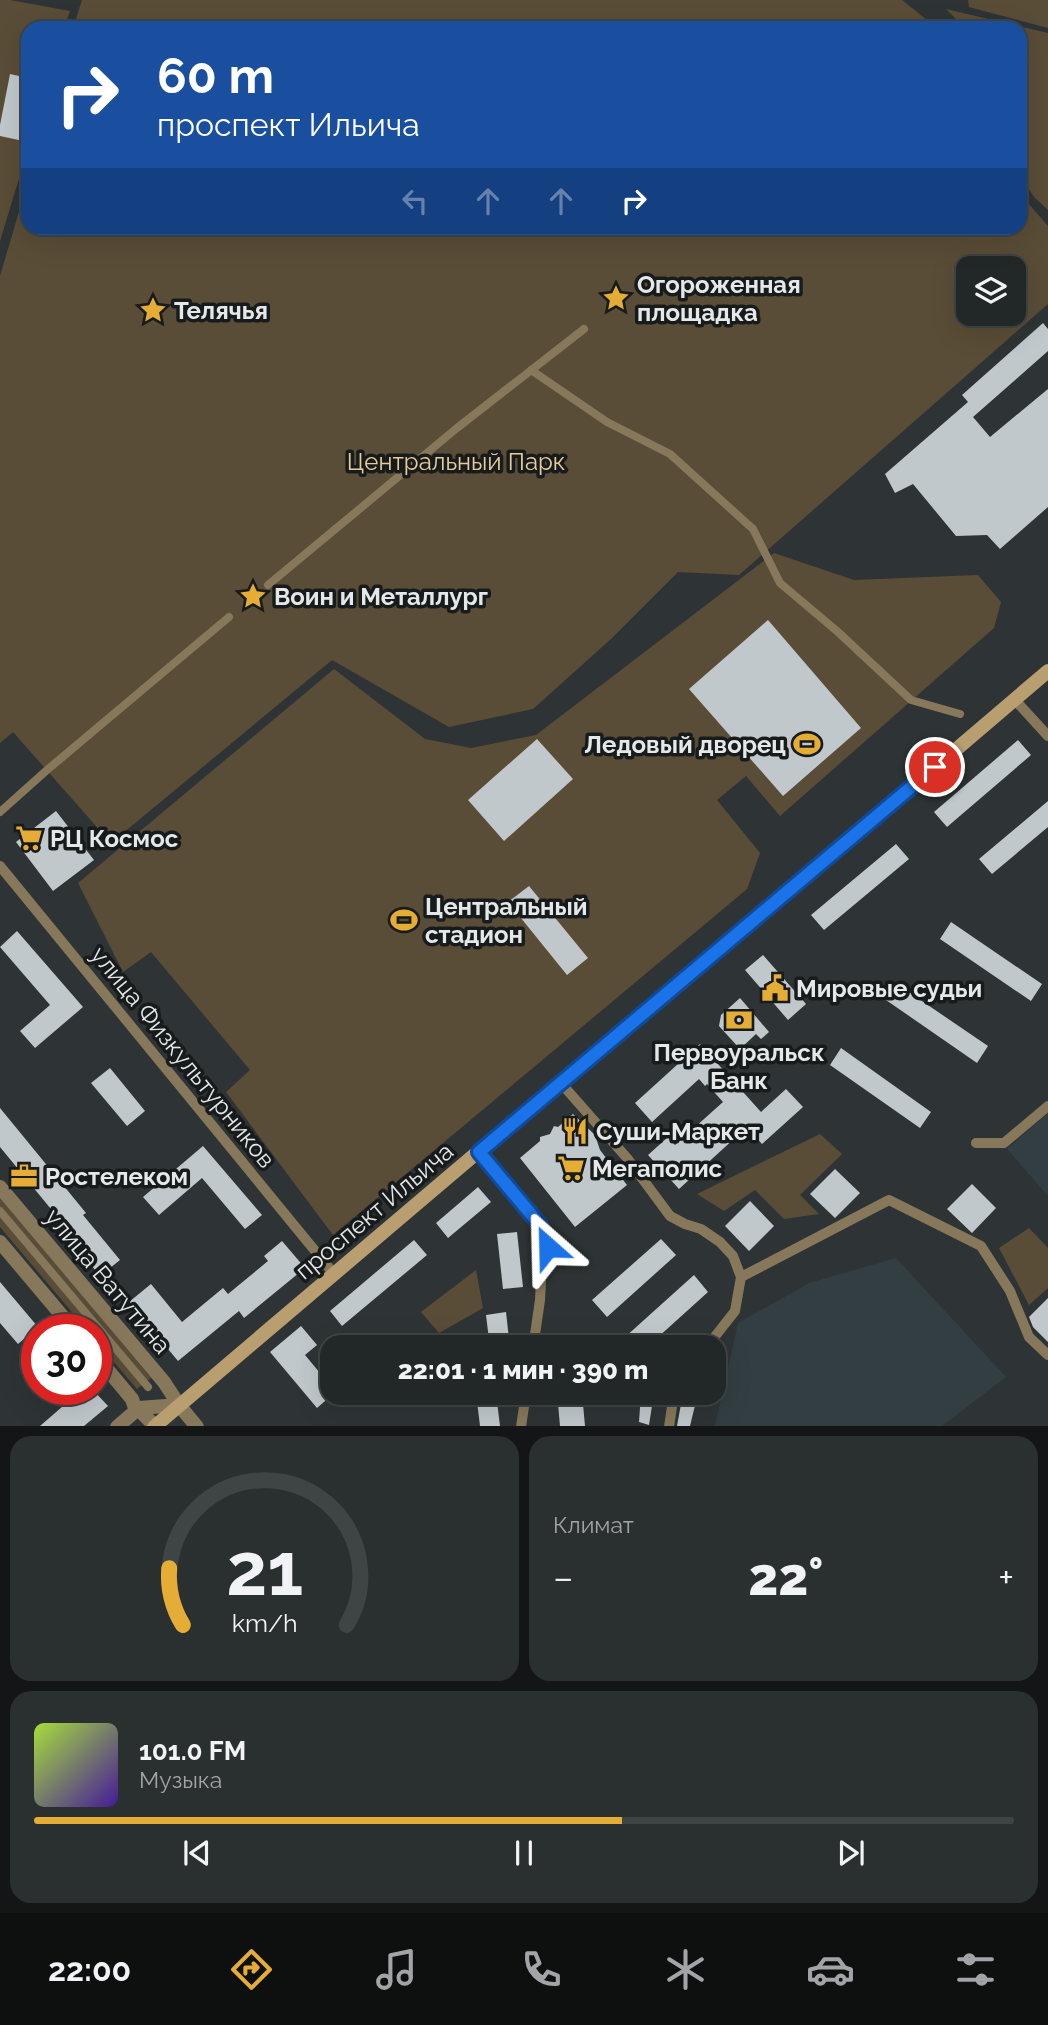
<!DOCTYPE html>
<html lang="ru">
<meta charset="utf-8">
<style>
:root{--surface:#222728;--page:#2a2f30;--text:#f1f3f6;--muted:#a2a5a8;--line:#3f4445;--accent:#e5ad35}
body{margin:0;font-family:Raleway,sans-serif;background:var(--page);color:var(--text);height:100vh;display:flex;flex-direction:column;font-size:26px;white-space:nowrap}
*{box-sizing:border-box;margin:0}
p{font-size:23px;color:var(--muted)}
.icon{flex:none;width:38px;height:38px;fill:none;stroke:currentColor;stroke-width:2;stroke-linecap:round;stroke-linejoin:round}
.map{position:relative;height:1426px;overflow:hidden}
.sheet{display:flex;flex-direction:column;gap:10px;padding:10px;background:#131516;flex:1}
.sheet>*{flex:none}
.top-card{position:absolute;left:21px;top:21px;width:1006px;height:214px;border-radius:21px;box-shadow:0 7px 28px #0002,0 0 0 2px var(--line);background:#1a4fa0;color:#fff;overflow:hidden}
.tools{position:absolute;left:956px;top:256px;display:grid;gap:14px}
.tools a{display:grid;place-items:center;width:70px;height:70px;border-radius:14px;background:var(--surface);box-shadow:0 7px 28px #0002,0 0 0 2px var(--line);font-size:35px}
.speed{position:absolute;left:21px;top:1314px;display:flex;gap:14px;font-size:35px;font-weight:700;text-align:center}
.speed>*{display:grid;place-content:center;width:91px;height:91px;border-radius:50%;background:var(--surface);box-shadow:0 7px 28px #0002,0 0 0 2px var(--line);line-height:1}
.speed .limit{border:10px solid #d22;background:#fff;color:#111}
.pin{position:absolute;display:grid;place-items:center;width:60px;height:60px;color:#fff;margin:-30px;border:4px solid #fff;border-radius:50%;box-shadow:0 2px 7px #0007}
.me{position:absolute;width:77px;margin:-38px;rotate:335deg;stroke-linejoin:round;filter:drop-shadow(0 0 5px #0008)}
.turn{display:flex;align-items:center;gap:24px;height:147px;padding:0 21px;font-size:32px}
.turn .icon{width:91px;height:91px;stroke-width:2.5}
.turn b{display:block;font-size:49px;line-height:60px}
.lanes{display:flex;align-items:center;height:66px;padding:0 21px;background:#0003;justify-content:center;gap:35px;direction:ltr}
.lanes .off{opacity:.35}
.big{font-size:52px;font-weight:800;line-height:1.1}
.sheet .tile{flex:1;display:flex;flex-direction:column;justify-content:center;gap:10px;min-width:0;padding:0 24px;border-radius:21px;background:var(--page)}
.sheet .dial{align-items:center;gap:0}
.dial svg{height:182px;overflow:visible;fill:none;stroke:var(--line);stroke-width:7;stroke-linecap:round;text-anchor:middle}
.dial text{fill:var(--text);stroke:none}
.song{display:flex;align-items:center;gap:21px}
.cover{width:84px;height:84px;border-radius:10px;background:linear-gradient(135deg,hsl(80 70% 55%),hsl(260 70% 35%))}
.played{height:7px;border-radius:4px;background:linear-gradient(90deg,var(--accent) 60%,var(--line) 60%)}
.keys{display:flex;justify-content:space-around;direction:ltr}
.heat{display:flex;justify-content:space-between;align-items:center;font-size:38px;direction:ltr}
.sheet .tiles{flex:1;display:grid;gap:10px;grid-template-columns:1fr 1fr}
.tile:last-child{grid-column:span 2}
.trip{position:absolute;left:320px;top:1335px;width:406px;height:70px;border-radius:21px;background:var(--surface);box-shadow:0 7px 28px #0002,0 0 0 2px var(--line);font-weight:800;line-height:70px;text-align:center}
.menu{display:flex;height:112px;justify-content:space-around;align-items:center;background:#0e1010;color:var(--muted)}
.menu .icon{width:49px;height:49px}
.menu .active{color:var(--accent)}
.menu b{font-size:32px;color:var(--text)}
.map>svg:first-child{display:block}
.built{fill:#323e42}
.green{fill:#5a4d37;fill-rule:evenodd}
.building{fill:#c1c8cb}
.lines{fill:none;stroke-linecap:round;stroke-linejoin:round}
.pedestrian{stroke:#88785b;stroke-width:8}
.minor{stroke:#88785b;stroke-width:10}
.tertiary{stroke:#88785b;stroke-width:14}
.secondary{stroke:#b99f70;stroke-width:14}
.route-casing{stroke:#114b97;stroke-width:18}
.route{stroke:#1a73e8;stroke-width:12}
.labels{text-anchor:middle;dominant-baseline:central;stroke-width:7;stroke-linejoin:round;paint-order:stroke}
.poi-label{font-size:24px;font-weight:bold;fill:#e4e8e9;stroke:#181b1b;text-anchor:start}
.park-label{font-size:24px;fill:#e8cc99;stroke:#181b1b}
.street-label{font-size:24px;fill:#e4e8e9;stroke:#181b1b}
</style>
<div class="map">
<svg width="1048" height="1427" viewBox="0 0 1048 1427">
<rect width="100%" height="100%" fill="#2e3435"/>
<path class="built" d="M1048 1113V1196L1007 1149Z
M896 1258 1006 1377 942 1426H715L738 1323 809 1283Z"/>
<path class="green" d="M0 0H10L70 11 64 28H28V149L0 241Z
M82 0H902L937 28H73Z
M968 0H1048V28L969 7Z
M946 9 1048 33V210L1034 197 1020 175V28H965Z
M28 181V228H1020V194L1048 226V304L739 575 678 572 611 639 533 709 449 727 332 660 111 843 13 732 0 743V276ZM968 268H1013V313H968Z
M774 553 854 580 978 575 1001 602 994 628 780 816 746 776 717 800 760 853 747 889 333 1235 226 1092 250 1070 151 952 123 972 78 883 334 669 425 739 471 748 536 735Z
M820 1134 842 1154 800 1195 819 1214 784 1219 755 1190 724 1211 697 1194Z
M0 1195 151 1378 137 1389 96 1341V1330H87L0 1227Z
M1029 1228 1048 1248V1288L1029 1305 999 1248Z
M476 1270 483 1308 439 1333 421 1312Z"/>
<path class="building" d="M10 74 28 78V142L0 136V125Z
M1043 323 1048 329V351L973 417 990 437 1048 389V507L1000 549 987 535 956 536 913 484 895 493 885 474 968 402 962 395Z
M768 620 861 728 783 796 689 689Z
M537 739 573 779 504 841 468 800Z
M1018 740 1031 755 947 827 934 812Z
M1048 801V827L992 874 979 859Z
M56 811 94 860 53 891 16 842Z
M896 844 909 859 824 930 811 915Z
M529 886 588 958 567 975 508 902Z
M951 922 1042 984 1031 1001 940 939Z
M17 931 83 1007 35 1048 20 1031 50 1005 0 947Z
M763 955 806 1004 788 1020 745 970Z
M897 984 988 1046 977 1063 886 1000Z
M740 998 769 1032 761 1039 756 1034 740 1049 719 1026 721 1015Z
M700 1044 761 1112 786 1089 803 1107 762 1144 747 1127 679 1189 648 1155 668 1137 675 1145 723 1102 707 1084 705 1086 699 1079 652 1122 635 1103Z
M841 1048 931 1112 920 1128 830 1065Z
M110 1068 145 1111 127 1126 91 1083Z
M0 1108 86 1213 83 1215 120 1260 100 1276 57 1223 60 1220 0 1147Z
M573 1114 595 1135 600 1150 627 1185 575 1227 520 1158 540 1141V1137L550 1134 554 1126 558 1127Z
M203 1146 262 1215 245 1229 202 1178 159 1215 143 1197Z
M835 1169 860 1193 835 1218 810 1194Z
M972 1184 996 1208 972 1233 947 1209Z
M478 1187 491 1202 448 1238 436 1223Z
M750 1201 774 1226 749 1251 725 1226Z
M517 1232 523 1287 503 1289 497 1234Z
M661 1239 676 1255 607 1317 592 1300Z
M414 1240 427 1255 342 1326 330 1311Z
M282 1241 305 1268 244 1318 239 1311 178 1361 129 1302 151 1284 182 1322 223 1288 228 1294 268 1261 264 1256Z
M694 1275 708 1292 646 1348H633L624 1338Z
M0 1282 38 1327 18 1344 0 1323Z
M1048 1298V1342L1033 1327 1029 1317Z
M506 1312 510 1348H490L486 1315Z
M301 1326 317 1345 305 1355 320 1373 332 1363V1395L317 1408 270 1352Z
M60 1390H93L108 1406 84 1426H40L70 1400Z
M476 1393H496L500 1426H480Z
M557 1393H582L585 1426H560Z
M641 1393H654L649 1425 639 1422Z
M683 1393H698L690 1426H677Z"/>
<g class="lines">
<path class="pedestrian" d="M531 370 607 422 670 454 753 529 780 583 838 632 911 700 960 714
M268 585 457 428 584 329
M0 812 47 770 229 617
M0 1211 148 1387"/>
<path class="minor" d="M1014 699 1048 736
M0 866 334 1274
M560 1082 627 1158 670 1216 685 1224 701 1229 720 1242 733 1256 741 1277 735 1311 713 1339 703 1348
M976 1143H1004L1048 1106
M479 1152 540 1225 546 1236 548 1247 542 1262 540 1300 533 1348
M741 1277 889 1200 981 1246 1010 1291 1029 1337 1048 1355
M521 1427 526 1393
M669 1427 674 1393"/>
<path class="tertiary" d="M0 1187 164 1382 179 1405 197 1427
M0 1242 74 1330
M96 1356 132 1399 134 1405 155 1426
M139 1408 179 1405
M117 1427 139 1408"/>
<path class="secondary" d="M154 1427 546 1094 816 869 1048 671"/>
</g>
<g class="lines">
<defs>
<path id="route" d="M548 1247 546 1236 540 1225 479 1152 935 767"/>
</defs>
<use href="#route" class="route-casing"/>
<use href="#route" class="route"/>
</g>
<defs>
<symbol id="sight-bare" viewBox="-9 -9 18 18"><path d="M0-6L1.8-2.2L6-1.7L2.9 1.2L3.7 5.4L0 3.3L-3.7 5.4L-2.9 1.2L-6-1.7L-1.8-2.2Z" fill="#e5ad35" stroke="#181b1b" stroke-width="2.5" paint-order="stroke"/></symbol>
<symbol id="stadium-bare" viewBox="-9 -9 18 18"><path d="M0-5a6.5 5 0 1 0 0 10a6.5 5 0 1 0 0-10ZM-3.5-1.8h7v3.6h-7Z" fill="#e5ad35" stroke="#181b1b" stroke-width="2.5" paint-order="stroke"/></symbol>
<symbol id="supermarket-bare" viewBox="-9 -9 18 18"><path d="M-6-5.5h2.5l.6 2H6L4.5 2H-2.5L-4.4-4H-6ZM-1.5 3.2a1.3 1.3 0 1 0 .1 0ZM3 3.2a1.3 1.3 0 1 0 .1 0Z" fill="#e5ad35" stroke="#181b1b" stroke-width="2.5" paint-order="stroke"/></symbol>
<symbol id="civic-bare" viewBox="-9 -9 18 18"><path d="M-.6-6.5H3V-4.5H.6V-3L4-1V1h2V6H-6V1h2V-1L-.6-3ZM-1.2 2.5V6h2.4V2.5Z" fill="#e5ad35" stroke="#181b1b" stroke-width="2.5" paint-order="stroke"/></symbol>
<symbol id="bank-bare" viewBox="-9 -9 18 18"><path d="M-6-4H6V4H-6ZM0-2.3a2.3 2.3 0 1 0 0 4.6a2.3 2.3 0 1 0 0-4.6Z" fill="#e5ad35" stroke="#181b1b" stroke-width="2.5" paint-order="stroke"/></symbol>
<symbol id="restaurant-bare" viewBox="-9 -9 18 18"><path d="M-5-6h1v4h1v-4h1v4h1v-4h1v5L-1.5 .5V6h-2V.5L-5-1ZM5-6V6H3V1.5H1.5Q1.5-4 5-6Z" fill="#e5ad35" stroke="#181b1b" stroke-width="2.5" paint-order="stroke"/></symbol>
<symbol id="office-bare" viewBox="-9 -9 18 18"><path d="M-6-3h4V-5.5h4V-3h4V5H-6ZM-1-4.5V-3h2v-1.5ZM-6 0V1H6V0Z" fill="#e5ad35" stroke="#181b1b" stroke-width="2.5" paint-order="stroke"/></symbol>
</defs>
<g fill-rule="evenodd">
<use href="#sight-bare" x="597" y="279" width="38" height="38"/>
<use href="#sight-bare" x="134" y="291" width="38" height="38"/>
<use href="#sight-bare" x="234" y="577" width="38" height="38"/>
<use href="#stadium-bare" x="788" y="725" width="38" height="38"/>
<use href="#supermarket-bare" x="10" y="819" width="38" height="38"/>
<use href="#stadium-bare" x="385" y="901" width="38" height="38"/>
<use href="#civic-bare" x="756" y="969" width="38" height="38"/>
<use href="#bank-bare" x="720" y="1001" width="38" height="38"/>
<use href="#restaurant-bare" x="556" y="1112" width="38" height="38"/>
<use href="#supermarket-bare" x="552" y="1149" width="38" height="38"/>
<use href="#office-bare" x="5" y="1157" width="38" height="38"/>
</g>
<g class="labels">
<g class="poi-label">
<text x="637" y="284">Огороженная<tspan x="637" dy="28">площадка</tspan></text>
<text x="174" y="310">Телячья</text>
<text x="274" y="596">Воин и Металлург</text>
<text x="786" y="744" text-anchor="end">Ледовый дворец</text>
<text x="50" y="838">РЦ Космос</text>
<text x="425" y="906">Центральный<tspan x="425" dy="28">стадион</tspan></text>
<text x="796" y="988">Мировые судьи</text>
<text x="739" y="1052" text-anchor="middle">Первоуральск<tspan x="739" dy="28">Банк</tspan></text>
<text x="596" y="1131">Суши-Маркет</text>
<text x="592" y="1168">Мегаполис</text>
<text x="45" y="1176">Ростелеком</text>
</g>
<g class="park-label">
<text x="456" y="461">Центральный Парк</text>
</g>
<g class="street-label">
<text transform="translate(183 1057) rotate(51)">улица Физкультурников</text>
<text transform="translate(374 1211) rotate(-40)">проспект Ильича</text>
<text transform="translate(108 1281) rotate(50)">улица Ватутина</text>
</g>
</g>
</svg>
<div class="tools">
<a><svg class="icon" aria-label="layers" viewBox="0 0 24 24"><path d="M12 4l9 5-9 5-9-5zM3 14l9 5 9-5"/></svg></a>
</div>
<div class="speed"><div class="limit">30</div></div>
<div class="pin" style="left:935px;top:767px;background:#d93025"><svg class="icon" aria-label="arrive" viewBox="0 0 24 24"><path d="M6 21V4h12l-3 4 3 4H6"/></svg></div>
<svg class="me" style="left:548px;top:1247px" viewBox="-20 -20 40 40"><path d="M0-17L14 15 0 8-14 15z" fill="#1a73e8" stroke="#fff" stroke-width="4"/></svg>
<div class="trip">22:01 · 1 мин · 390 m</div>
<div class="top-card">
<div class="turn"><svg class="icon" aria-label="right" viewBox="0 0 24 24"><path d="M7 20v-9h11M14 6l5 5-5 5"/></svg><div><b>60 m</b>проспект Ильича</div></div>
<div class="lanes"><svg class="icon off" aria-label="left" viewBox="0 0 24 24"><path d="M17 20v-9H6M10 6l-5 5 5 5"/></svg><svg class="icon off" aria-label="ahead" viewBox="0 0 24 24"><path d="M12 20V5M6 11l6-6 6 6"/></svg><svg class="icon off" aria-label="ahead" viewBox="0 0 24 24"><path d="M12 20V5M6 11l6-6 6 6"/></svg><svg class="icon" aria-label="right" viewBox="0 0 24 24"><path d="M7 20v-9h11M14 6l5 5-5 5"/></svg></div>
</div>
</div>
<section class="sheet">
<div class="tiles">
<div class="tile dial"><svg viewBox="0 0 100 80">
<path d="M14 69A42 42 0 1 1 86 69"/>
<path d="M14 69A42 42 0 0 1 8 44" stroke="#e5ad35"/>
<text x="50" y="56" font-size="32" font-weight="700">21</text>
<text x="50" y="72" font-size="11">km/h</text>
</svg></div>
<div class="tile"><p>Климат</p>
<div class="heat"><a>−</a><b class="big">22°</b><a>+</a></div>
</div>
<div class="tile">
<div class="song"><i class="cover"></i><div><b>101.0 FM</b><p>Музыка</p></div></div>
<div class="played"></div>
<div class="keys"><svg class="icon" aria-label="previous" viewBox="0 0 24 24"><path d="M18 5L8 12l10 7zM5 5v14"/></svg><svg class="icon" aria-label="pause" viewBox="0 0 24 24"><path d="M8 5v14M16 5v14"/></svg><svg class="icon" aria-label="next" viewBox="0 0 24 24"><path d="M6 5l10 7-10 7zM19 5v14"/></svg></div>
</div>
</div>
</section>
<nav class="menu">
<b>22:00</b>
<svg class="icon active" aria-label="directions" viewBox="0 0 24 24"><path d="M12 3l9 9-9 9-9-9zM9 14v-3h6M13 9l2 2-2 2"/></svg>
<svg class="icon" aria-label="music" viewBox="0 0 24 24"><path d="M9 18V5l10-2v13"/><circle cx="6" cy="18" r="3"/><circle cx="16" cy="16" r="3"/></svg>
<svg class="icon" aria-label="phone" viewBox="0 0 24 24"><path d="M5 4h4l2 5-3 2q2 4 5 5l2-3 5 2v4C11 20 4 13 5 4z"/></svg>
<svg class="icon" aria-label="climate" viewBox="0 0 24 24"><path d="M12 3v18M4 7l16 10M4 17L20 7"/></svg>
<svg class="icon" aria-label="car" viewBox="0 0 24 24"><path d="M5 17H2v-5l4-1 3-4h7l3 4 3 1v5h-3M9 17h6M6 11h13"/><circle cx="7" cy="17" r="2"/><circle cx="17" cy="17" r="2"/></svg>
<svg class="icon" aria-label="filters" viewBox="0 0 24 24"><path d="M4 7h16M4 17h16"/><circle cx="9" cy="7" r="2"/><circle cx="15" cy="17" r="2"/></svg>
</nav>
